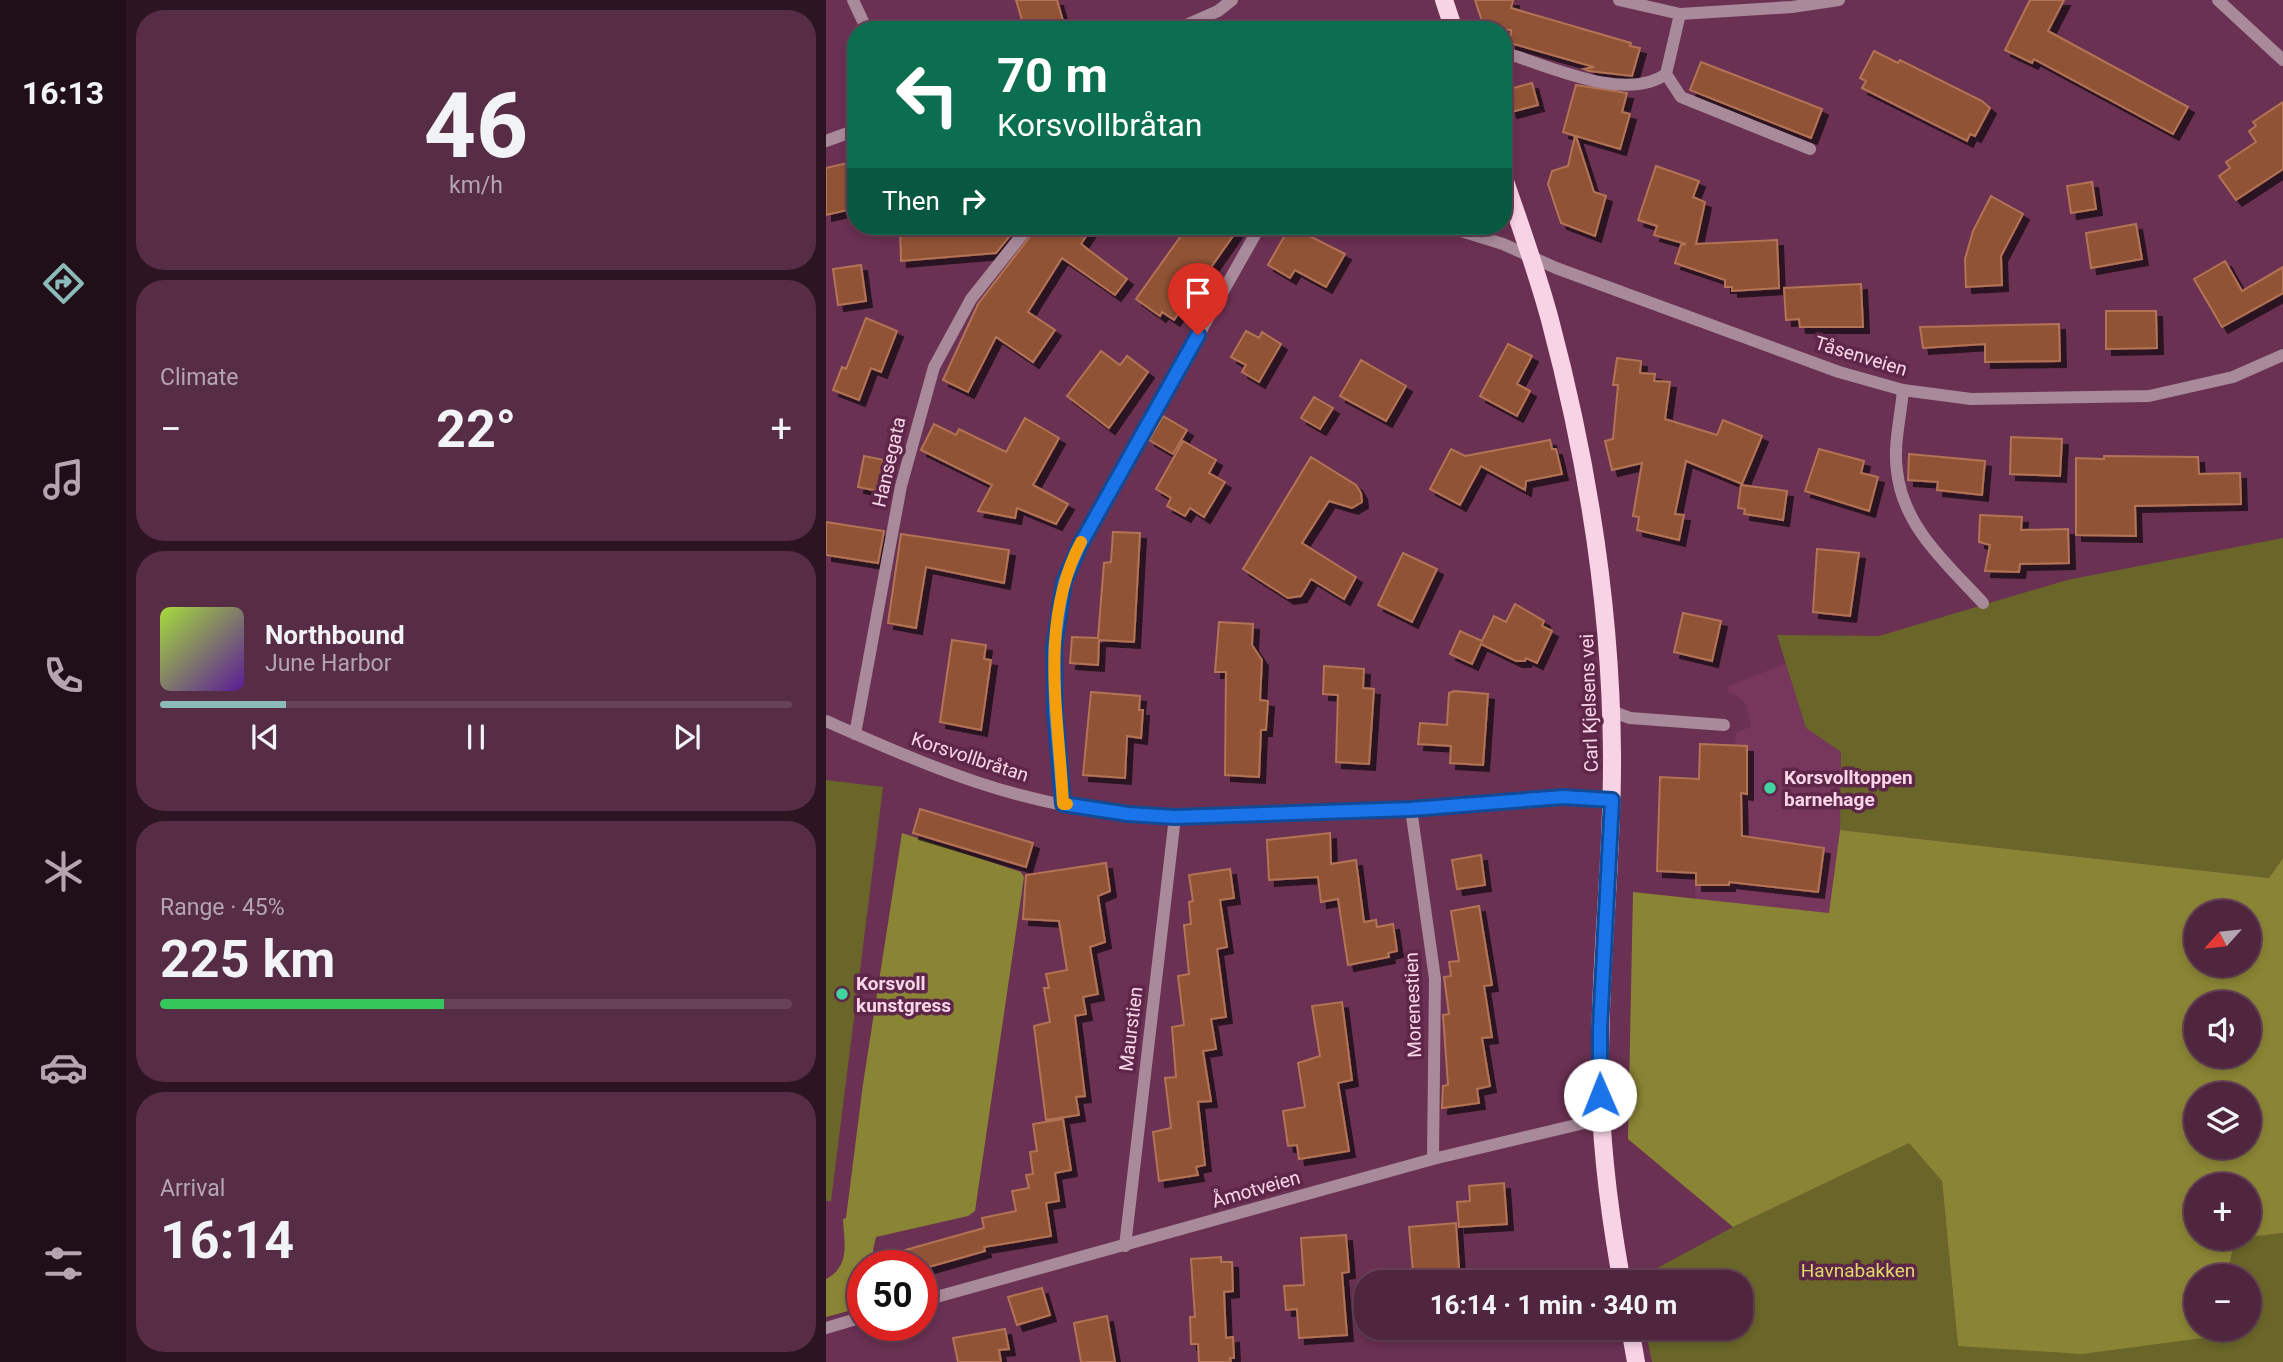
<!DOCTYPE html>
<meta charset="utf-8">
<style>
:root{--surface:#50253e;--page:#562d45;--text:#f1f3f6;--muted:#b4a5b0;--line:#674258;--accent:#8bbbb9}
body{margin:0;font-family:Roboto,sans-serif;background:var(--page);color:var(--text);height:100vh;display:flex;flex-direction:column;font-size:26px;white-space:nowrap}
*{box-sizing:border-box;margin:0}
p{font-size:23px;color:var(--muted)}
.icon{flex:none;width:38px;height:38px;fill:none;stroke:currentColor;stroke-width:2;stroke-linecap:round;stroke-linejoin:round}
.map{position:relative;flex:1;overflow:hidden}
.sheet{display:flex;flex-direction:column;gap:10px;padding:10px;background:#2c1422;width:700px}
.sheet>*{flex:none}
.top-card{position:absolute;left:21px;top:21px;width:665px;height:214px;border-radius:28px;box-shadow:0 4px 10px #0003,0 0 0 2px var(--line);background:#0b6e4f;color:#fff;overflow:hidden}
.needle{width:46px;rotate:243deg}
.controls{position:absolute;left:1358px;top:900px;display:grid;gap:14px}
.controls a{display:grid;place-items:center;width:77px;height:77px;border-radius:50%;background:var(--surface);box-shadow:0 4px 10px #0003,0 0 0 2px var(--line);font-size:35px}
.speed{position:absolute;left:21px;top:1250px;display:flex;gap:14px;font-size:35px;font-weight:700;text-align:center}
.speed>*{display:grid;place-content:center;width:91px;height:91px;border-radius:50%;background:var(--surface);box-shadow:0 4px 10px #0003,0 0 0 2px var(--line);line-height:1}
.speed .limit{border:10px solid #d22;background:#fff;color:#111}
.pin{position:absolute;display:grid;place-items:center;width:60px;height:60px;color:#fff;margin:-72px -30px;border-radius:50% 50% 50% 0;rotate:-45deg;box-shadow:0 0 7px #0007}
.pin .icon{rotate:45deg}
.me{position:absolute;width:77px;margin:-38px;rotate:359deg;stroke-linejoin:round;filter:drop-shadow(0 0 5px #0008)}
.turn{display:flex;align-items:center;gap:24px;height:147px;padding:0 35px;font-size:32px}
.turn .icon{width:91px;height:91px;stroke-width:2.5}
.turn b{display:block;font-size:49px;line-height:60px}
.then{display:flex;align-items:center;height:66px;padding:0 35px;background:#0003;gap:14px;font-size:26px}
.big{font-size:52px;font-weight:700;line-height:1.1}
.sheet .tile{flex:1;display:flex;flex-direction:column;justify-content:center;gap:10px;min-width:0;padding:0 24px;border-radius:28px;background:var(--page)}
.sheet .dial{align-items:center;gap:0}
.dial b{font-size:91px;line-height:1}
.song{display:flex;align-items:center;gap:21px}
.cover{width:84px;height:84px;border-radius:10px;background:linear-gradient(135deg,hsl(80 70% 55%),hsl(270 70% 35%))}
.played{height:7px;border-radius:4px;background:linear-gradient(90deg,var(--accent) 20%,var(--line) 20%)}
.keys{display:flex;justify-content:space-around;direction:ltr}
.heat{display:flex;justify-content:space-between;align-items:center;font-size:38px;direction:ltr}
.charge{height:10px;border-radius:5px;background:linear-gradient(90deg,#34c759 45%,var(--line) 0)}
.trip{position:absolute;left:528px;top:1270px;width:399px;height:70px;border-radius:28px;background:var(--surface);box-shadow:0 4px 10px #0003,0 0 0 2px var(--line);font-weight:700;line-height:70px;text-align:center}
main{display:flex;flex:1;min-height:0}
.menu{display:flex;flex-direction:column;width:126px;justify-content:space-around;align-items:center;background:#200f19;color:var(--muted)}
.menu .icon{width:49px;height:49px}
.menu .active{color:var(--accent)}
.menu b{font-size:32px;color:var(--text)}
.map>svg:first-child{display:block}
.built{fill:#77375d}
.green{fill:#6a6629}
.forest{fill:#8a8435;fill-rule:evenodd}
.building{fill:#915336;stroke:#b37355;stroke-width:2;filter:url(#shadow)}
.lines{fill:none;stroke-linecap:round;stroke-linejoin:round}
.minor{stroke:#a88a9a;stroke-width:12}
.major{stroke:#f8d3e6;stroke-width:18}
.route-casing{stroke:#114b97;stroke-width:18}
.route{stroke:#1a73e8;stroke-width:12}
.slow{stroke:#f59e0b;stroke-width:12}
.poi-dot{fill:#41d4a1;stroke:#5e2648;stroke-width:2.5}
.labels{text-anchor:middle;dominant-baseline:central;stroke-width:7;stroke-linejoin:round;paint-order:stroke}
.street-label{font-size:19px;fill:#fad6e9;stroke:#5e2648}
.poi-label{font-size:19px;font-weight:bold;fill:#fad6e9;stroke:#5e2648;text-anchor:start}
.park-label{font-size:19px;fill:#dfd96c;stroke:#5e2648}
</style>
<main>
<nav class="menu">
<b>16:13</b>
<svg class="icon active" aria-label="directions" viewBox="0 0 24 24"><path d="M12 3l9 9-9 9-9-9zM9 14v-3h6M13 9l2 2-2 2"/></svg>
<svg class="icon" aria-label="music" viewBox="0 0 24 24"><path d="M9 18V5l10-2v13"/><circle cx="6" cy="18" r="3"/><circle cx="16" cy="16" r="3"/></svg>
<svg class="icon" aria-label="phone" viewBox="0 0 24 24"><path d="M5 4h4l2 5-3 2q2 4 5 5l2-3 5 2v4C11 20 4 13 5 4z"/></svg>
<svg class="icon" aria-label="climate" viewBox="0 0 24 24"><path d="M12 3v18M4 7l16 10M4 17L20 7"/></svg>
<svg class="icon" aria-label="car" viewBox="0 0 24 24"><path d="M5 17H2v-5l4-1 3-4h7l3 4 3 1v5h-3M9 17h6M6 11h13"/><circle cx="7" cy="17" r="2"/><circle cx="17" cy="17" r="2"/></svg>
<svg class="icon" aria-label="filters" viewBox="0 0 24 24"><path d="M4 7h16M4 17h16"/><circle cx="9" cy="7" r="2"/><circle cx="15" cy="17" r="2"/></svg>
</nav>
<section class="sheet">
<div class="tile dial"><b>46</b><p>km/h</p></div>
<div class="tile"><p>Climate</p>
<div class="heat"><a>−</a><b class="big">22°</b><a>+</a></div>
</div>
<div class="tile">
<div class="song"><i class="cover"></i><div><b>Northbound</b><p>June Harbor</p></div></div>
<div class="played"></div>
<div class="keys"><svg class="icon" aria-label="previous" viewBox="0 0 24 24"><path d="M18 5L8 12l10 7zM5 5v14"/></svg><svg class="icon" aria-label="pause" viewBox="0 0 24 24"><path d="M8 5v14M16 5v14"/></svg><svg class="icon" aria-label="next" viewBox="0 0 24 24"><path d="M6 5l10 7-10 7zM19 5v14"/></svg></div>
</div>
<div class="tile"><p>Range · 45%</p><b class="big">225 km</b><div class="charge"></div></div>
<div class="tile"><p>Arrival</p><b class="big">16:14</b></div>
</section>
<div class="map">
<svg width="1457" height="1362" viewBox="0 0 1457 1362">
<defs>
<filter id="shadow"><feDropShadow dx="6" dy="6" stdDeviation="0" flood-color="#0009"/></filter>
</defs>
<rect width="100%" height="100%" fill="#6a3152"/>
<path class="built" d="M960 663 980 728 1015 752 1014 830 1003 913 869 899 871 839 902 744 909 745 910 732 925 727 920 704 908 694 901 693 903 686Z"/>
<path class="green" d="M1457 538V858L1443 878 1014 830 1015 752 980 728 951 635 1053 636 1241 580Z
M0 780 57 787 5 1201H0Z
M1083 1142 1116 1181 1132 1346 1384 1337 1386 1328H1423V1276H1400L1410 1238 1457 1233V1362H826L819 1328H915V1283H813V1278L907 1227Z"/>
<path class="forest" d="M1014 830 1443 878 1457 858V1233L1423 1237V1185H1370V1237H1418L1410 1238 1400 1276H1370V1328H1386L1384 1337 1256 1354 1132 1346 1116 1181 1083 1143 907 1227 802 1139 807 892 1003 913ZM1370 912H1423V964H1370ZM1370 1003H1423V1055H1370ZM1370 1094H1423V1146H1370Z
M76 833 195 872 198 877 149 1211 142 1216 50 1237 47 1250 50 1265H37V1307L0 1317V1279C25 1266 18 1242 17 1219L20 1218 37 1084Z"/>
<path class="building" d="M190 0H231L238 24 218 30H199Z
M649 0H687L685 8 805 43 804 46 814 48 806 76 763 71 758 69 768 67 684 43 685 30H659Z
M1204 0H1238L1222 31 1362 107 1347 134 1208 59 1206 63 1179 50Z
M1048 51 1072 63 1074 60 1156 101 1164 108 1149 136 1144 134 1141 141 1036 88 1040 81 1034 78Z
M875 62 996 109 985 138 864 90Z
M706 83 712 105 685 112 680 90Z
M750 85 801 93 796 112 804 114 794 149 750 136 768 192 780 196 769 236 735 223 722 184 726 171 742 166 749 136 737 132Z
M1457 102V169L1410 200 1393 176 1404 168 1400 162 1430 142 1423 131 1430 126 1427 122Z
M30 161V208L0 215V168Z
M830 166 873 181 867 197 879 202 870 244 951 240 953 288 906 291V287H899V280L849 263 855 245 860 244 828 235 831 226 812 220Z
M1266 182 1270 209 1245 213 1241 186Z
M1165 196 1197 214 1175 256 1176 285 1140 287 1139 259 1147 231Z
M1310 224 1316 259 1265 268 1260 233Z
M74 226H192L170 253 75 261Z
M212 226H267L255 244 301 279 289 295 236 258 202 312 229 330 207 362 170 337 142 392 117 380 152 304Z
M362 226H414L348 320 336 312 334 316 310 299Z
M464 226 519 254 500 287 469 270 464 278 442 265Z
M1399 261 1416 291 1457 267V293L1396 327 1368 279Z
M35 265 40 301 12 305 7 269Z
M1035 284 1037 327H974L973 319 960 320 958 288Z
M1280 311H1330L1331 348 1280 349Z
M40 318 71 331 55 372 45 368 33 400 7 390 16 367 20 369Z
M1233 324 1234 361 1159 362V344L1097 348 1094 327Z
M420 331 433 338 436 332 455 344 433 382 416 372 420 365 405 357Z
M682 344 706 356 691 384 704 391 691 416 654 396Z
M275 351 294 365 301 356 322 372 283 428 241 396Z
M791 358 815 361 814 373 829 374 828 381 844 382 839 419 891 435 897 420 936 436 916 484 860 461 849 514 858 515 853 540 811 530 813 517 807 516 816 463 786 470 779 441 787 439 792 385H787Z
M535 360 580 386 560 421 514 396Z
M488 397 507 408 494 429 475 418Z
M337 416 361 430 347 454 323 440Z
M199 418 233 438 207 485 242 504 230 524 191 508 189 518 152 511 166 485 95 450 108 424 130 435 133 429 180 452Z
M1185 437 1236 439 1234 476 1184 474Z
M724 440 726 449H730L736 474 700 481 699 490 655 466 634 505 604 489 625 449 639 456Z
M357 441 390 460 383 473 399 482 378 517 364 508 359 516 341 506 345 498 330 489Z
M993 449 1038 461 1035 473 1052 477 1043 511 979 491Z
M1083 454 1159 461 1156 495 1111 490 1112 482 1082 480Z
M38 456 63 461 57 492 32 487Z
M1278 456 1372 457 1373 474 1414 473 1415 504 1309 506 1310 536 1250 535V458L1278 459Z
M485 457 530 485 535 493 536 502 526 508 503 501 476 543 530 577 518 599 485 579 475 596 462 598 417 569Z
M915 485 961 491 957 520 918 514 919 509 912 508Z
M1154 515 1196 517 1195 530 1242 529 1243 563 1194 564 1193 572 1159 571 1164 545 1153 542Z
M0 522 58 531 52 563 0 555Z
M287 532 314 533 308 642 273 640 272 665 244 663 246 637 272 638 278 563 285 562Z
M75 534 183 550 178 583 100 567 90 628 62 623Z
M991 549 1033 553 1024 616 987 612Z
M577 553 611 569 586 622 552 605Z
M689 604 718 621 716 626 726 631 711 663 700 658 699 661H690L655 644 646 664 624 654 634 631 656 641 668 616 680 622Z
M857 613 895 621 886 661 848 652Z
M393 622 427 624 426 645 436 660 434 700 442 701 440 730H435L433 777 399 775 400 672H389Z
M126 640 160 645 158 659 165 660 155 730 114 722Z
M498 666 538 669 537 688 548 689 543 764 510 762 512 695 497 694Z
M628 691 662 694 657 765 624 763 625 746 592 744 594 723 621 725 623 693Z
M265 692 314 696 313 710H317L315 738 301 736 299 778 257 775Z
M874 744 921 746V794L915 793 916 836 998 848 992 892 903 882V885H870V873L831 871 834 777 873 779Z
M94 809 207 843 200 867 87 833Z
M504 833 505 864 530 860 538 922 550 920 551 927 567 924 571 951 562 953 563 957 522 965 512 899 495 902 492 877 443 880 441 840Z
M655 855 659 885 631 889 626 860Z
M280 863 284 891 272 896 279 942 264 947 272 994 257 997 260 1014 249 1016 259 1096 250 1097 253 1115 220 1120 208 1026 224 1022 218 988H223L220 974 241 970 233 921 197 919 200 875Z
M404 869 408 898 394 900 401 947 391 949 400 1017 385 1019 390 1049 377 1051 385 1101 372 1102 379 1165 370 1167 372 1175 333 1181 327 1132 345 1128 339 1078 350 1077 346 1027 358 1025 352 976 363 974 358 925 365 924 363 902 367 901 363 875Z
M653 906 666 985 658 986 666 1037 656 1038 664 1086 651 1089 653 1103 616 1108 617 1086 622 1085 617 1015 623 1014 618 977 625 976 623 962 633 961 625 911Z
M516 1002 526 1080 512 1083 523 1151 473 1159 471 1145 462 1146 457 1111 479 1107 472 1063 494 1056 486 1006Z
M237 1119 245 1170 229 1173 233 1201 220 1203 225 1236 158 1247 159 1251 96 1269V1265H47V1259L158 1228 156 1218 190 1211 186 1191 203 1188 200 1175 207 1174 204 1152 211 1151 207 1124Z
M678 1183 681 1224 633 1227 631 1202 644 1201 643 1186Z
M630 1223 634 1283H588L583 1227Z
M520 1235 523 1272 516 1273 521 1335 473 1338 471 1309 460 1310 458 1286 478 1285 475 1238Z
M395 1257V1262H406L407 1291 398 1292 400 1338 407 1337 408 1358H404L405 1362H373L372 1344H365L364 1317H369L365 1259Z
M216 1288 224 1315 191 1325 182 1297Z
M281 1316 289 1362H255L248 1323Z
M179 1329 183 1349 173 1350 175 1362H132L127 1338Z"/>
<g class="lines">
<path class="minor" d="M27 0 41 30
M793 0 854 14 966 7 1013 0
M1392 0 1457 60
M349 30 392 11 406 0
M677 48 680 53C723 66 800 103 840 74L854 14
M840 74 855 97 984 149
M0 141 30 130
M619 226 677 244 730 268 1013 372 1077 390 1145 399 1323 396 1407 377 1457 355
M1077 390C1075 415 1067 446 1071 471 1077 527 1121 564 1157 603
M785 711 804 718 898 725
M0 721C103 766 189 805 303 814 349 818 395 815 441 814 489 812 537 812 584 809 652 806 718 797 786 800
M29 734 75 486 108 367 145 299 203 226
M237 804C232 711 215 634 254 545L434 226
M585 809 609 979 607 1159
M299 1246 349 817
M96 1301 607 1159 775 1119
M0 1328 37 1317"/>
<path class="major" d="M618 0 628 30
M677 175C693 223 711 271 724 320 762 463 785 606 786 754 787 860 773 965 774 1070 774 1142 783 1212 796 1283
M804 1328 810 1362"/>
</g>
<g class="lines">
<defs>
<path id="route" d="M372 335 254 545 238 582 228 648 229 712 237 804 302 814 349 817 585 809 737 797 786 800 774 1028V1095"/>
</defs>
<use href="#route" class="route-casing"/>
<use href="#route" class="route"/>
<path class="slow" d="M241 804H237C233 717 212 623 255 542"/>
</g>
<g class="poi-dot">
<circle cx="944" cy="788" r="7"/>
<circle cx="16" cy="994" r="7"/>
</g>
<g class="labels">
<g class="street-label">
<text transform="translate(1035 356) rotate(17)">Tåsenveien</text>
<text transform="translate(63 462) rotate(-77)">Hansegata</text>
<text transform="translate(763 703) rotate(-92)">Carl Kjelsens vei</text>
<text transform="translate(144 757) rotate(18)">Korsvollbråtan</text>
<text transform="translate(587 1005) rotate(-92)">Morenestien</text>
<text transform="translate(305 1029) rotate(-83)">Maurstien</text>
<text transform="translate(430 1189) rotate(-16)">Åmotveien</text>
</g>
<g class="poi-label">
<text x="958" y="777">Korsvolltoppen<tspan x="958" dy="22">barnehage</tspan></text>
<text x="30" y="983">Korsvoll<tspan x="30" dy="22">kunstgress</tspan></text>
</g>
<g class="park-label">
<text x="1032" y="1270">Havnabakken</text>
</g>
</g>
</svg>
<div class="controls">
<a><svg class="needle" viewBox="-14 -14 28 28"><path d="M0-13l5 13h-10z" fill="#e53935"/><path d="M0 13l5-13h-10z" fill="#b4a5b0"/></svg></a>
<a><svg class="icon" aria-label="sound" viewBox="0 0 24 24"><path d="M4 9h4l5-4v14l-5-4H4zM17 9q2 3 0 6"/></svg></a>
<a><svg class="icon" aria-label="layers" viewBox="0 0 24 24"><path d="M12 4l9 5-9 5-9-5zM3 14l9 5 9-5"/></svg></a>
<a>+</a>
<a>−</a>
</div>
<div class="speed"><div class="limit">50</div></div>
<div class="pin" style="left:372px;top:335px;background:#d93025"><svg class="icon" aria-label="arrive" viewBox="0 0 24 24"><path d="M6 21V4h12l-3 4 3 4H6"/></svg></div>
<svg class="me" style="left:774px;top:1095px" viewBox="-20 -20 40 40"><circle r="19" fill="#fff"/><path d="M0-13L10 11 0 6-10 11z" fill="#1a73e8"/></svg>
<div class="trip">16:14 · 1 min · 340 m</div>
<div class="top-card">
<div class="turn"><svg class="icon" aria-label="left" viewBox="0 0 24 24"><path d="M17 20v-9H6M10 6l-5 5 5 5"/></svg><div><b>70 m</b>Korsvollbråtan</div></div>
<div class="then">Then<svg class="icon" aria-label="right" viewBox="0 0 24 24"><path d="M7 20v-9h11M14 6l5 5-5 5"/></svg></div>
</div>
</div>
</main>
